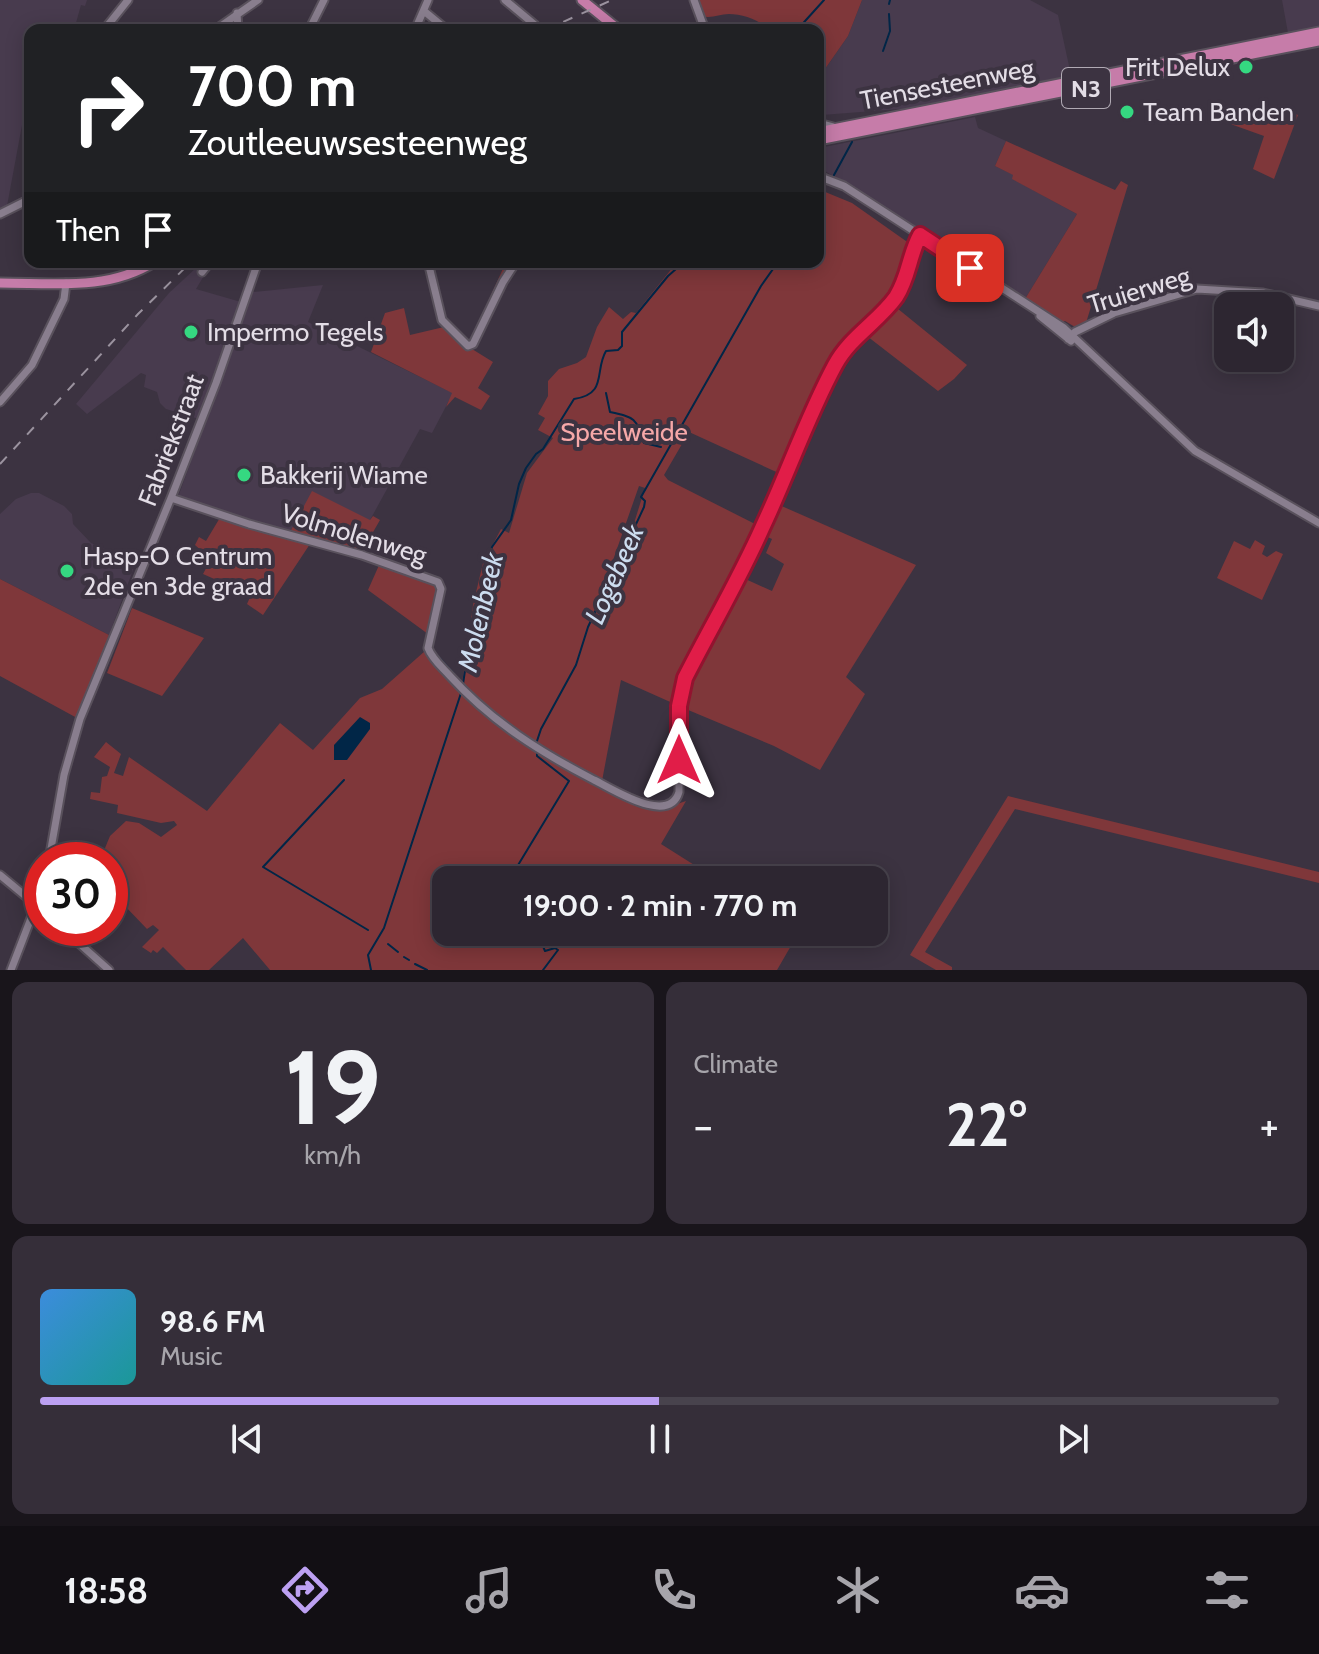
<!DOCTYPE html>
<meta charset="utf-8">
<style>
:root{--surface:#2d2631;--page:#352e39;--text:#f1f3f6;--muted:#a7a5ab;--line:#48434d;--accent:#bca0f2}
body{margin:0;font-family:Cabin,sans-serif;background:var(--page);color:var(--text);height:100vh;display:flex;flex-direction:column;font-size:30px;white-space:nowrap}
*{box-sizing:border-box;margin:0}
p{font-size:26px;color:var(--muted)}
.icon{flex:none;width:44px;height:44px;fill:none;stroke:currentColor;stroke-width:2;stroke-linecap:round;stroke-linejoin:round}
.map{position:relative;height:970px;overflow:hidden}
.side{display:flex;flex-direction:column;gap:12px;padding:12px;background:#19151b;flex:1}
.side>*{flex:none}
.hud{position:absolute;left:24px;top:24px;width:800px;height:244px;border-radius:16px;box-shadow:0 4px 20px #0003,0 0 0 2px var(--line);background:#202124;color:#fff;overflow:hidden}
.buttons{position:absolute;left:1214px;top:292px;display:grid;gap:16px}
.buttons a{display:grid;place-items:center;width:80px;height:80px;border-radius:16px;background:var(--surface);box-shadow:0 4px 20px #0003,0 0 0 2px var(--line);font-size:40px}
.speed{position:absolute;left:24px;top:842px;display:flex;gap:16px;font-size:40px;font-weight:700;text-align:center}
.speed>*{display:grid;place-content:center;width:104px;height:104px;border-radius:50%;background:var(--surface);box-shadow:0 4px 20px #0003,0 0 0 2px var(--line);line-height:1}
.speed .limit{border:12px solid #d22;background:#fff;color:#111}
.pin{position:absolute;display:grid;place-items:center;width:68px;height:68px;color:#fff;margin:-34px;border-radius:16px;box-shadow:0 4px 12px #0006}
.me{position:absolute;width:88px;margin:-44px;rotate:0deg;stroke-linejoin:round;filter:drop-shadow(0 0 6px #0008)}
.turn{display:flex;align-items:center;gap:28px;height:168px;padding:0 32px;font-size:36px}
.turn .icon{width:104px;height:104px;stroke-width:2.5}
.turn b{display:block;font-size:56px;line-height:68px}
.then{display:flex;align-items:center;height:76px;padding:0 32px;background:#0003;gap:16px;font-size:30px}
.big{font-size:60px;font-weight:700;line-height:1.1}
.side .widget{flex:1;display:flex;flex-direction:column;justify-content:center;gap:12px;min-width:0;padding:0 28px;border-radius:16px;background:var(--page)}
.side .dial{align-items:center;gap:0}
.dial b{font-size:104px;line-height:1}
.song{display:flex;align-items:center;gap:24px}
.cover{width:96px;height:96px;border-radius:12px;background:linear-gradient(135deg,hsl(210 70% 55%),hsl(180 70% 35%))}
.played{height:8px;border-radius:4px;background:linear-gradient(90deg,var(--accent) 50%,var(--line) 50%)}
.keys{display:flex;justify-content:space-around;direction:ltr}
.heat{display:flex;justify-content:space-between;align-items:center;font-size:44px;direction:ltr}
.side .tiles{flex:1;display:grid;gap:12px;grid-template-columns:1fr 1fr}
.widget:last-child{grid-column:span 2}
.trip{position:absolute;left:432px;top:866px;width:456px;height:80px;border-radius:16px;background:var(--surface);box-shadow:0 4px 20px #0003,0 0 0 2px var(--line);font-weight:700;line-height:80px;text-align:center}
.menu{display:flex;height:128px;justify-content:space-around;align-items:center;background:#120f14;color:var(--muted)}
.menu .icon{width:56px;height:56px}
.menu .current{color:var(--accent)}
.menu b{font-size:36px;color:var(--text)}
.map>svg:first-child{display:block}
.built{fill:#483b4e}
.green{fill:#7f373a;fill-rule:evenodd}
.water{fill:#012647}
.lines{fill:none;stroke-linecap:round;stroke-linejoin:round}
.stream{stroke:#012647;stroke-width:2}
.minor-casing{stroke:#59515c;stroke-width:11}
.major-casing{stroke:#59515c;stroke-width:13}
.minor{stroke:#897e8e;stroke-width:7}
.major{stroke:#c67ca9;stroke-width:9}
.rail{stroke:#9b939f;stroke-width:2;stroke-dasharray:10 10;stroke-linecap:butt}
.route-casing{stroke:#92132f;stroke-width:20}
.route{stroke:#e11d48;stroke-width:14}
.poi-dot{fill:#35d881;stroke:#3c3341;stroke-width:3}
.labels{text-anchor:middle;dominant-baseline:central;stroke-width:8;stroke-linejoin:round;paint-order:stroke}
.shield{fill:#3c3341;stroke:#b1aab4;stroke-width:2}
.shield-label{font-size:24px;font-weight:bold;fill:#e3dde6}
.poi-label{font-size:26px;fill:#e3dde6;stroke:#3c3341;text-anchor:start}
.street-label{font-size:26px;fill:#e3dde6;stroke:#3c3341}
.park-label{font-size:26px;fill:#f6a8a8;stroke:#3c3341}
.water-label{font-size:28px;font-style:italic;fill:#ccdcef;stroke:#3c3341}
</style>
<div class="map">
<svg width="1319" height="970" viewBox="0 0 1319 970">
<rect width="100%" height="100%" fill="#3c3341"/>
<path class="built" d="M0 0H87L85 6 81 5 74 30H30V82L7 206 0 210Z
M862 0H1030L1058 15 1071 75 908 110 899 109 822 115 818 110V79L848 36Z
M1282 0H1319V27L1288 33Z
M975 117 978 128 1006 141 995 166 1014 175 1013 179 1077 214 1025 299 825 171 818 164 819 148Z
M196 268 205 274 196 289 241 302 199 419 166 409 160 403 157 392 144 387 146 375 141 373 87 414 76 404 169 293Z
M323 285 308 322 453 393 432 433 420 429 370 520 289 534 178 497 253 292Z
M31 493H39L64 506 72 514 73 524 91 543 136 562 109 635 0 579V514L16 499Z"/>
<path class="green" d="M697 0H862L848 36 818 79V30H768C761 20 742 14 729 14 719 14 712 19 701 16Z
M1277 105 1298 115 1274 179 1253 169 1264 136 1222 121 1246 118 1270 123Z
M1006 141 1115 190 1121 181 1128 185 1086 323 1075 327 1065 321 1061 323 1025 299 1077 214 1012 179 1013 175 995 166Z
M818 189 852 203 913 246 905 277 893 298 845 344 838 356 783 475 689 432 664 475 668 480 759 526 733 582 685 673 677 705 621 680 602 781 538 749 477 700 462 683 473 605 483 563 501 529 509 533 527 473 553 438 538 430 545 418 538 414 548 396V381L559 369 577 363 586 357 597 327 609 307 623 319 631 312 636 313 677 262H818ZM639 486 645 488 615 584 605 583Z
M506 262H512L472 349 493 362 478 388 490 396 481 410 455 397 446 407 452 393 371 352 385 313 404 308 410 335 444 327 462 346 467 348Z
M892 304 967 365 954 379 938 391 863 333Z
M312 491 370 520 373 516 380 520 361 553 289 534Z
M777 504 916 565 846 677 865 694 820 770 774 746 681 707 683 687 741 577 772 591 784 564 766 553 772 539 763 535Z
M221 516 310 544 263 615 247 604 251 595 241 585 237 589 203 574 211 559 195 545 199 537 206 541Z
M1255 540 1265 546 1262 554 1267 557 1276 551 1283 554 1262 600 1217 578 1234 541 1250 549Z
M380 563 436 584 438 590 428 634 368 590Z
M0 579 109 635 77 718 0 676Z
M132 608 204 638 162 696 107 673Z
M425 651 491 720 549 760 598 785 665 808 686 801 661 844 718 880H446V932H799L777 970H270L243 938 209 970H186L163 947 157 953 153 950 151 953 142 947 159 930 153 925 147 929 123 904 113 897 110 900V860H100L110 836 126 821 139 823 161 837 177 825 174 821 161 823 117 813 118 805 90 799 91 792 100 793 102 777 107 776 110 767 94 757 106 742 121 754 114 773 123 776 129 757 207 811 280 723 313 750 360 698 382 689Z
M1008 796 1319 872V883L1015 809 925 952 952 967V970H936L910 955Z"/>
<path class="water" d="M360 717 370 723V729L347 760H334V745Z"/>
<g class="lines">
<path class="stream" d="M889 4 890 0
M797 30 824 0
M883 51 890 31 889 14
M834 175 852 142
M606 393 610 412C634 417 637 418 644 443L661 447
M299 541 309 544
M433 651 454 674
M463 684 471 630 492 547 511 520 519 484 526 468 536 454 543 449 574 399C608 394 594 371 606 351L618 350 622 346V332L668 276 684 262
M536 744 541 729 576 665 588 627 644 507 645 501 641 497 761 286 778 262
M344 780 263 867 368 930
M509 880 569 781 537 756V751
M530 932 540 939 545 951 555 948 558 950 543 970
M388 944 398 952
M404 957 409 960
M415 964 427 970
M371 970 368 955 384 928 462 690"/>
<defs>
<path id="minor" d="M505 0 535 25
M694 0 705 30
M424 11 447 30
M237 13 238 30
M104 30 128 0
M215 30 258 0
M309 30 324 0
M339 30H340
M415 30 428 0
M818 123 833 127
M818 176 844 186 1064 328 1195 451 1319 523
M0 214 30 199
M429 266 442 320 468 346 473 344 503 282 516 262
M202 272 210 262
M1040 316 1071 341
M1068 339 1075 332 1114 313 1197 289 1263 293 1319 306
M0 402 32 365 64 299 66 283
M171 498 249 524 362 555 438 582 441 589 428 648C432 659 442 667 450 676 492 722 540 752 594 780 613 789 669 826 679 792V706L685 678C711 627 740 578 763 526 788 473 807 417 835 365 850 337 878 322 896 297 909 277 909 255 920 235
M49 860 64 775 80 719 171 498 216 383 258 262
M0 875 29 899
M29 899 36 896 42 898
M62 928 109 970
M11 970 33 913"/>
<path id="major" d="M582 0 619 30
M818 132 1319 32
M818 140 1319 41
M0 283C53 283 108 291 154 262"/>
</defs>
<use href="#minor" class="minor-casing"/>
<use href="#major" class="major-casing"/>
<use href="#minor" class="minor"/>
<use href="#major" class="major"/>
<path class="rail" d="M545 30 612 0
M0 464 138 314 191 262"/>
</g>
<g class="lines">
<defs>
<path id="route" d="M679 760V706L685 678C711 627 740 578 763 526 788 473 807 417 835 365 850 337 878 322 896 297 909 277 909 255 920 235L970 268"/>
</defs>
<use href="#route" class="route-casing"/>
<use href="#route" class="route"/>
</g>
<g class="poi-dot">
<circle cx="1246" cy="67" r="8"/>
<circle cx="1127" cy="112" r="8"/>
<circle cx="191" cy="332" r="8"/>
<circle cx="244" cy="475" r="8"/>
<circle cx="67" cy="571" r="8"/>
</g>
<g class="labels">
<rect class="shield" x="1062" y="68" width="48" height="40" rx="6"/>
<g class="shield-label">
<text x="1086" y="88">N3</text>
</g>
<g class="poi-label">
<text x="1230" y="67" text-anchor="end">Frit Delux</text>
<text x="1143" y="112">Team Banden</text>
<text x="207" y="332">Impermo Tegels</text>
<text x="260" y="475">Bakkerij Wiame</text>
<text x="83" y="556">Hasp-O Centrum<tspan x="83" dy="30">2de en 3de graad</tspan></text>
</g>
<g class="street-label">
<text transform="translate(947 84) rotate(-11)">Tiensesteenweg</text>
<text transform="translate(1139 290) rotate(-17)">Truierweg</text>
<text transform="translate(171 440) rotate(-69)">Fabriekstraat</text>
<text transform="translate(354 534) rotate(17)">Volmolenweg</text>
</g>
<g class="park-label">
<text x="624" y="432">Speelweide</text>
</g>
<g class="water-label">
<text transform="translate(614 574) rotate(-66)">Logebeek</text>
<text transform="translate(480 612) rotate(-77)">Molenbeek</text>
</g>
</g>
</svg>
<div class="buttons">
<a><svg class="icon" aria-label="sound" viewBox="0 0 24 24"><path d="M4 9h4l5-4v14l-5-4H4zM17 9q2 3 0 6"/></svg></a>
</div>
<div class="speed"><div class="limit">30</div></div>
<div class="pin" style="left:970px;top:268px;background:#d93025"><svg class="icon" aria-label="arrive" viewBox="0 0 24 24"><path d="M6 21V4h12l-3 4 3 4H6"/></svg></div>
<svg class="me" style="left:679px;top:760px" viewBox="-20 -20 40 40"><path d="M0-17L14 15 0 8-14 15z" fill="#e11d48" stroke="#fff" stroke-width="4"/></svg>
<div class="trip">19:00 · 2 min · 770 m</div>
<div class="hud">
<div class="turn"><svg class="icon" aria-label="right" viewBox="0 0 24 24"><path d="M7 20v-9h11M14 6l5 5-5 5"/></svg><div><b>700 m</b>Zoutleeuwsesteenweg</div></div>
<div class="then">Then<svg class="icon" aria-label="arrive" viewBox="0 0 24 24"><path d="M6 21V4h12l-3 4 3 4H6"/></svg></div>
</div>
</div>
<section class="side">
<div class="tiles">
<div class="widget dial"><b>19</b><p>km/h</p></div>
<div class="widget"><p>Climate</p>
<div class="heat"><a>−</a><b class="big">22°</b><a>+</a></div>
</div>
<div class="widget">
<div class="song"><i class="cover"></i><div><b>98.6 FM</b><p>Music</p></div></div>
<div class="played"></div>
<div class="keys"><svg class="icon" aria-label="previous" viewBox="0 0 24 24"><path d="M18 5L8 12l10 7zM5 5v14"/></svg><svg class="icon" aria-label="pause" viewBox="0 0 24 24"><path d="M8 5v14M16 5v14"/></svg><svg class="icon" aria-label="next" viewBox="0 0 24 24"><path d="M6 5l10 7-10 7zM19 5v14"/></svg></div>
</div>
</div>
</section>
<nav class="menu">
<b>18:58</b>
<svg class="icon current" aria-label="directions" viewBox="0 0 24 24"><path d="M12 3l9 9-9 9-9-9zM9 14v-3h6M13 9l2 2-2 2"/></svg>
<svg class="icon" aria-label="music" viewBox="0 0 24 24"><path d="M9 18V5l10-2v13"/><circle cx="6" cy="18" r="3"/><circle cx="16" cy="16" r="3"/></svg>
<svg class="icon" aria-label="phone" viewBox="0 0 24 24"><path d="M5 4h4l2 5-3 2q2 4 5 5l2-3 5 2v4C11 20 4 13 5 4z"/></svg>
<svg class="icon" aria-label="climate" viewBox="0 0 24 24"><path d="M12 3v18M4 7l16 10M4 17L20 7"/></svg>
<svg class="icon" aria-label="car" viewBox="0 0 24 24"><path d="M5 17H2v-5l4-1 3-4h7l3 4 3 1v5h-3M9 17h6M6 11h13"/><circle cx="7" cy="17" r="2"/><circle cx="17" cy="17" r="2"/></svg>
<svg class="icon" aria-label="filters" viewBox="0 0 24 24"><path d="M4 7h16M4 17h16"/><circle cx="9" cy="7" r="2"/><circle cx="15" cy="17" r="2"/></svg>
</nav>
